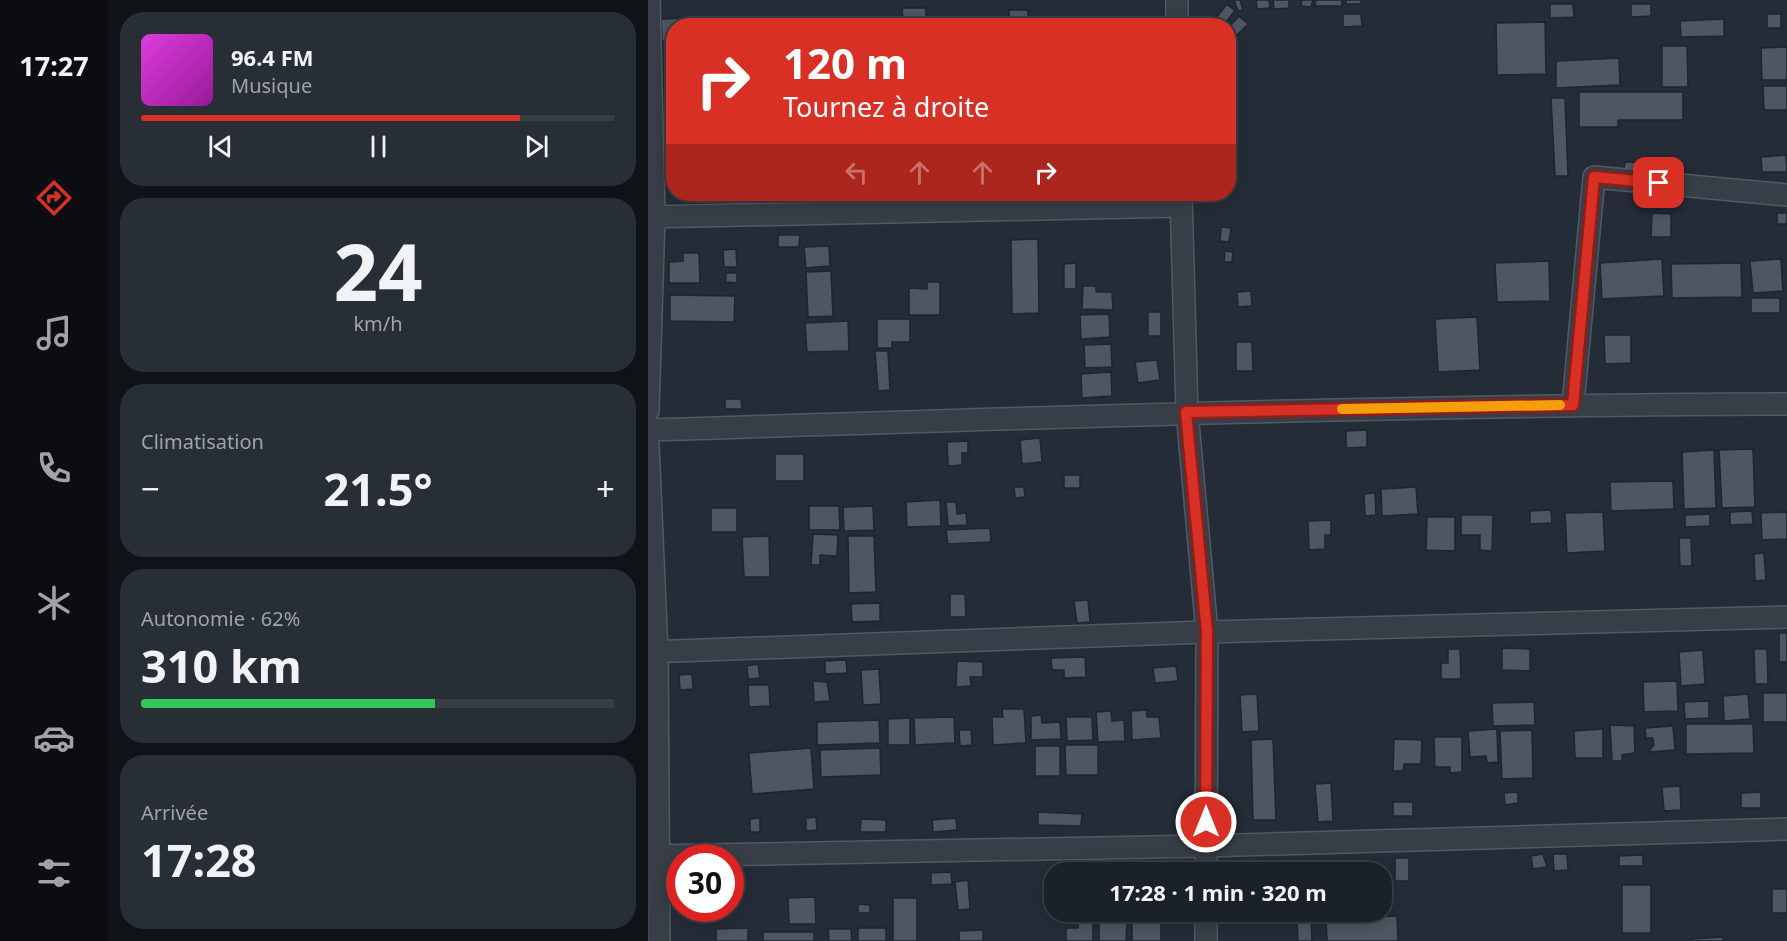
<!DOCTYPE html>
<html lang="fr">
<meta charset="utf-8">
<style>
:root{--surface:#1b2129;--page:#282e35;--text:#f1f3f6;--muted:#a0a3a8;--line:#393e46;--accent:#d93025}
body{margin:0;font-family:"Noto Sans",sans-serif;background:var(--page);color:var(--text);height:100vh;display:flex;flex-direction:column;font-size:22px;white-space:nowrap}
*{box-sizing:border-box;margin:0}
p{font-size:20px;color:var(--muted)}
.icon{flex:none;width:33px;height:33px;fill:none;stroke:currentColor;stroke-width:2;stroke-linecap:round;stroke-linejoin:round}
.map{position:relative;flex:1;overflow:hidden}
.drawer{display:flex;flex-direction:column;gap:12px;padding:12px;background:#0f1217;width:540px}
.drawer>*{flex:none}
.guide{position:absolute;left:18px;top:18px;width:570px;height:183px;border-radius:24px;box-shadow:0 3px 15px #0003,0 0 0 2px var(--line);background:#d93025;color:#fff;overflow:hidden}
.speed{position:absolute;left:18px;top:844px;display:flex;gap:12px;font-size:30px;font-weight:700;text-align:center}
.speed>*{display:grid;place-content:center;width:78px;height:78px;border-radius:50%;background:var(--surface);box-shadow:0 3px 15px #0003,0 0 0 2px var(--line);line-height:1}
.speed .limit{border:9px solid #d22;background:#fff;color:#111}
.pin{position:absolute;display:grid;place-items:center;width:51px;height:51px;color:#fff;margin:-26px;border-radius:12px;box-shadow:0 3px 9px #0006}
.me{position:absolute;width:66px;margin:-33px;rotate:0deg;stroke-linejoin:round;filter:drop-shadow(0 0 4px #0008)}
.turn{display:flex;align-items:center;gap:21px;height:126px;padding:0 18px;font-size:27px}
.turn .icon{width:78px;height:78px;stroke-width:2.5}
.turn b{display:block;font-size:42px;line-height:51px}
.lanes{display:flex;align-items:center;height:57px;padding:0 18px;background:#0003;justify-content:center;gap:30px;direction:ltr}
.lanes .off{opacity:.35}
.big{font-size:45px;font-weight:700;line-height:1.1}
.drawer .tile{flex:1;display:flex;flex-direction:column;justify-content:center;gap:9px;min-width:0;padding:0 21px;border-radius:24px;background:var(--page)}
.drawer .dial{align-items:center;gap:0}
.dial b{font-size:78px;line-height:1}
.song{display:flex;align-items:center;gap:18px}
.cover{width:72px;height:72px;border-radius:9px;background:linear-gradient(135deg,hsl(300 70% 55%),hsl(300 70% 35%))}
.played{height:6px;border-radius:3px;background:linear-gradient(90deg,var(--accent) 80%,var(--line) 80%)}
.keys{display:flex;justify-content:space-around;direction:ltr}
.heat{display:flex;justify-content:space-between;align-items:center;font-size:33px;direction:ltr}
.charge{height:9px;border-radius:4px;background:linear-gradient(90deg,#34c759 62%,var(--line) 0)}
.trip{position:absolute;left:396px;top:862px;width:348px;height:60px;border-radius:24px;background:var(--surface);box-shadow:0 3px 15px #0003,0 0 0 2px var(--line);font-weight:700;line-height:60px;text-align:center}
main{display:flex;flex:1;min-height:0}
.tabs{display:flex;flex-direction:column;width:108px;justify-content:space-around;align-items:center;background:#0b0d10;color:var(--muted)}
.tabs .icon{width:42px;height:42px}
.tabs .selected{color:var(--accent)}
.tabs b{font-size:27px;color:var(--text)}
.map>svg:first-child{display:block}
.building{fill:#4c5762;stroke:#1e252e;stroke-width:1.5}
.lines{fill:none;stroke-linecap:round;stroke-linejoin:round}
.minor-casing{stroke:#525962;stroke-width:24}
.minor{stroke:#373e47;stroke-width:21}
.route-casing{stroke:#8d1f18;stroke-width:15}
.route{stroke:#d93025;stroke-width:10}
.slow{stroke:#f59e0b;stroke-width:10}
</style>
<main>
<nav class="tabs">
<b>17:27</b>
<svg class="icon selected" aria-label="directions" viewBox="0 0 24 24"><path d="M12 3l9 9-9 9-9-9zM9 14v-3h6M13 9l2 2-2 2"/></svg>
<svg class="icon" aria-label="music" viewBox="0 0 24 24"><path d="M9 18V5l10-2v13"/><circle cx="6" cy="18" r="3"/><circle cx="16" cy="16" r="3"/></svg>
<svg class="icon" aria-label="phone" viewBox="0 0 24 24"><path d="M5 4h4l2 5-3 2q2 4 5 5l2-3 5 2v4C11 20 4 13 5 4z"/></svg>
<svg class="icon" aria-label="climate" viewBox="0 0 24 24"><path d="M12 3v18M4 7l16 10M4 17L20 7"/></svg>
<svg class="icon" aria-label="car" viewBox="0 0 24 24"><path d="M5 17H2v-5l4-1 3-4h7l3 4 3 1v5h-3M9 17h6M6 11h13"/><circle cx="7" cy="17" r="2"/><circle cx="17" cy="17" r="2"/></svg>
<svg class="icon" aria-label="filters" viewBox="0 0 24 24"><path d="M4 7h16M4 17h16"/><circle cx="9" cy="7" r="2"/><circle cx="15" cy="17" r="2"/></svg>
</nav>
<section class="drawer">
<div class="tile">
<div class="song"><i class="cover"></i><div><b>96.4 FM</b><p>Musique</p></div></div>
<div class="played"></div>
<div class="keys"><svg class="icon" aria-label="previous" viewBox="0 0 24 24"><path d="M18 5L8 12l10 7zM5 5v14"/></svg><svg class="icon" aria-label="pause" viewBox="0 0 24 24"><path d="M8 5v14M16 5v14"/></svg><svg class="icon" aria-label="next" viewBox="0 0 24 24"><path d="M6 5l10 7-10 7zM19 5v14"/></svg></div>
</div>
<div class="tile dial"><b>24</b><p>km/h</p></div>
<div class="tile"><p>Climatisation</p>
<div class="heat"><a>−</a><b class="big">21.5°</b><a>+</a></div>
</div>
<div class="tile"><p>Autonomie · 62%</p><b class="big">310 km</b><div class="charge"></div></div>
<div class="tile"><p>Arrivée</p><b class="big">17:28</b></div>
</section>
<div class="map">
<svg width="1139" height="941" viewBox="0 0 1139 941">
<rect width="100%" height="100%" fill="#242c37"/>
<path class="building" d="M586 0H592L595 10 590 11Z
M608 0H621L622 8 609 9Z
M625 0H641V8L626 9Z
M654 0H665L663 7 653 6Z
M668 0H694V6H667Z
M698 0H713V4H698Z
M579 4 587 11 576 24 568 18Z
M902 4H925L926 17 902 18Z
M983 4H1003V16L983 17Z
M254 8H278V19H255Z
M361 10H380V17L361 18Z
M695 14H713L714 26 695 27Z
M1119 14H1133V28H1119Z
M591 16 600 24 589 35 580 28Z
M42 18V26H26V41H14L13 19Z
M315 18 335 19V26H315Z
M1076 19V36L1033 37 1032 21Z
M378 20 379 26H360V21Z
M279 22V26H252V23Z
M897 22 898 74 849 75 848 23Z
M1014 46H1039L1040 87H1014Z
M1139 47V80H1114L1113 48Z
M971 58 972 85 908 88V61Z
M24 72H26V106H24Z
M1115 86H1139V110H1116Z
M931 92H1035V120H970V127H931Z
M903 98H917L920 176H907Z
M1138 155 1139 172H1114L1113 157Z
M977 162 1002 163 1001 178 975 176Z
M1004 213 1023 214V237H1003Z
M1129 213H1139V224H1129Z
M573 227 583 228 581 242 572 241Z
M130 235H152L151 247H130Z
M390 239 391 313 364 314 363 240Z
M181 246 182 266 158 268 156 247Z
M88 249 89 267H76L75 250Z
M577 251 585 252 584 262H576Z
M35 253H51L52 283H21V262L35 261Z
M1014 259 1016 296 954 299 952 263Z
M1133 259 1135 291 1105 293 1102 261Z
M901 261 902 301 849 302 847 263Z
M428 263V289H416V264Z
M1093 263 1094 297 1024 298 1023 264Z
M183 271 185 316 160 317 158 272Z
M78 273H89V283L78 282Z
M279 282H292V315H261V288L279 289Z
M435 286H448V292H464L465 310 434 309Z
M603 291 604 306 590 307 589 292Z
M22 295 87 296 86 322 22 321Z
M1103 298H1132V313H1103Z
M500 312H513V336H500Z
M461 314 462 337 433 339 432 315Z
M829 317 832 370 790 372 787 319Z
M229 319H262V342H244V348H229Z
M200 321 201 351 159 352 157 323Z
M956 335H983V363L957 364Z
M588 342H604L605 371H588Z
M463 344 464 367 437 368 436 345Z
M227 351H240L242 390 230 391Z
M509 360 512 380 490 383 487 362Z
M463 372 464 396 434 398 433 374Z
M77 399H93L94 409H77Z
M719 430V447L698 448V431Z
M392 438 394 462 374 464 372 440Z
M320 441V453H314V465L300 466 299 442Z
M1105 449 1107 507 1074 508 1071 450Z
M1066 450 1068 508 1036 509 1034 452Z
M127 454H156V481H127Z
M416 475H432V488H416Z
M1025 481 1026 509 963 511 962 482Z
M366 487H376L377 497 367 498Z
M768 487 770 514 734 516 733 489Z
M727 493 728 515 717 516 716 494Z
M292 500 293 526 259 527 258 502Z
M298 502H308L309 514 318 513 319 525 300 526Z
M161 506H191L192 530H161Z
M225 506 226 530 196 531 195 507Z
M63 508H89V532H63Z
M903 510 904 523 882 524V511Z
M1104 511 1105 524 1082 525V512Z
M955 512 957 551 919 553 917 513Z
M1139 512V539L1114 540 1113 513Z
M1062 514V526L1037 527V515Z
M813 515H845L844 551 832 550V535H813Z
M779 517H807V551L778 550Z
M683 520V535H677V549L661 550 660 521Z
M342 528 343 542 300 544 298 530Z
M165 534 190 535 189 556 172 555V565H163Z
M121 536 122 577H96L94 537Z
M200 536H226L228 592 201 593Z
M1031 538H1043L1044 566H1032Z
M1116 553 1118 580 1107 581 1106 554Z
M302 594H317L318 617H302Z
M440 600 442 622 429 623 426 601Z
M232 603V621L204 622 203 604Z
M1131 633H1139V662H1131Z
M854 648 882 649V671L854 670Z
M800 649H812L813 679H793V663H800Z
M1106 649H1119L1120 684H1107Z
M1055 650 1057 684 1033 686 1031 652Z
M437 657 438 677 416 678V670H404L403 658Z
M198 660 199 673 177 674V661Z
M309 661 335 662V677H322L323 686 308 687Z
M110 664 112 678 100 679 99 666Z
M528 666 530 681 507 683 505 668Z
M231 669 233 704 215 705 213 670Z
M44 674 45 689 32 690 31 675Z
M165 681 179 682 182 701 166 702Z
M1029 681 1030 711 996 712 995 682Z
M100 685H121L122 706 101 707Z
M1115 693H1139V722H1115Z
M609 694 611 731 594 732 592 695Z
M1100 694 1102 719 1076 721 1075 696Z
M1061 701V718L1037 719 1036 702Z
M886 702 887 725 845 726 844 703Z
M354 709H376L378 743 345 745 344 717H355Z
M498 710 499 717H511L513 738 484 740 483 711Z
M463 711 464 721 476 720 477 741 450 742 448 712Z
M393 715 394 723 412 722 413 739 383 740V716Z
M306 717 307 743 267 745 266 718Z
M418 717H444L445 740 419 741Z
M262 718V745H240V719Z
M231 720 232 743 169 745V722Z
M1038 724H1105L1106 753 1038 754Z
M962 725 986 726 987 753 974 755V761H964Z
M1025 726 1027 750 1000 752 1006 745 1005 738H998L997 728Z
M849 729 850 762 839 763 838 756 822 757 820 731Z
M955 729V758H927L926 731Z
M311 730H323L324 745 312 746Z
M884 730 885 778 854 779 852 731Z
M786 737H814V772L802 773V767H787Z
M625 739 628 820H605L603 740Z
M746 739 774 740 773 764H756L755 771H745Z
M417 745H450V775H418Z
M387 746H412V776H387Z
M163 748 166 789 104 794 101 753Z
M232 748 233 775 173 777 172 750Z
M683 783 685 821 670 822 667 784Z
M1032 786 1033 810 1016 811 1014 787Z
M870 792V803L857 805 856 793Z
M1113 792V808H1093V793Z
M745 802H765V816H745Z
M390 812 434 814 433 826 390 825Z
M168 817 169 830 158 831V818Z
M112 818V832H102V819Z
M308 818 309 830 285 832 284 820Z
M213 819 238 820V832H212Z
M895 854 899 867 885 869 883 856Z
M905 854H919L920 870 906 871Z
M995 855V866H971V856Z
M747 858H761V881H747Z
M444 868V873H428V869Z
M303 872 304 884 283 885V873Z
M320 880 322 909 310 910 307 882Z
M974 885H1003V933H974Z
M1124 889H1139V913H1124Z
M167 897 168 924H141L140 898Z
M245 898H269V941H245Z
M210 904 222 905V913H210Z
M663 916 664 941H650L649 917Z
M749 916 750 941H679L678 918Z
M430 920H445V941H418V928H430Z
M451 922 479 923 478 941H451Z
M484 923H513V941H484Z
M100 928V941H68V929Z
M210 928H238V941H210Z
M180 929H203L204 941H181Z
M335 930V941H311V931Z
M115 932H166V941H115Z
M1075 937V941H1044L1043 939Z"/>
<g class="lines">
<defs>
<path id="minor" d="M529 0V26
M533 194 539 412 559 632 558 873
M0 217 533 206
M925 405 946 177 1139 195
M0 411 6 217 1 0
M0 430C380 418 759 405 1139 404
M0 444 9 652 11 941
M0 652 559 632 1139 617
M0 856 558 846 1139 829
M558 912V941"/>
</defs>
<use href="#minor" class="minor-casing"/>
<use href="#minor" class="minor"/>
</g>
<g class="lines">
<defs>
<path id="route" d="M558 822 559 632 538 412 925 405 946 177 1011 183"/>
</defs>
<use href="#route" class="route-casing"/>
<use href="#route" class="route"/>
<path class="slow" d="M694 409 912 405"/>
</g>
</svg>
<div class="speed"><div class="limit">30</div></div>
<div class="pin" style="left:1011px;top:183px;background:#d93025"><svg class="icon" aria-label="arrive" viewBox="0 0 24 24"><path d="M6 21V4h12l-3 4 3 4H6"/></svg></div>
<svg class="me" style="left:558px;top:822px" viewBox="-20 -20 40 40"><circle r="17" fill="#d93025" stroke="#fff" stroke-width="3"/><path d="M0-11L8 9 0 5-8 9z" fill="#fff"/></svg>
<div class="trip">17:28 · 1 min · 320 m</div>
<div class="guide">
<div class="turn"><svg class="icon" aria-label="right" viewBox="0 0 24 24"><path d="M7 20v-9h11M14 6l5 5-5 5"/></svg><div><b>120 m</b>Tournez à droite</div></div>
<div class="lanes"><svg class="icon off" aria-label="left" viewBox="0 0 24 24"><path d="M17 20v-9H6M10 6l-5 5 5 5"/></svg><svg class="icon off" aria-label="ahead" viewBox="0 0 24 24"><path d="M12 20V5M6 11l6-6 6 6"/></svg><svg class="icon off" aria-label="ahead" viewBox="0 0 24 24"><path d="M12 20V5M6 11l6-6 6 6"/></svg><svg class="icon" aria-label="right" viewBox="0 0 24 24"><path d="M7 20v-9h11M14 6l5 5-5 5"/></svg></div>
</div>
</div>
</main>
